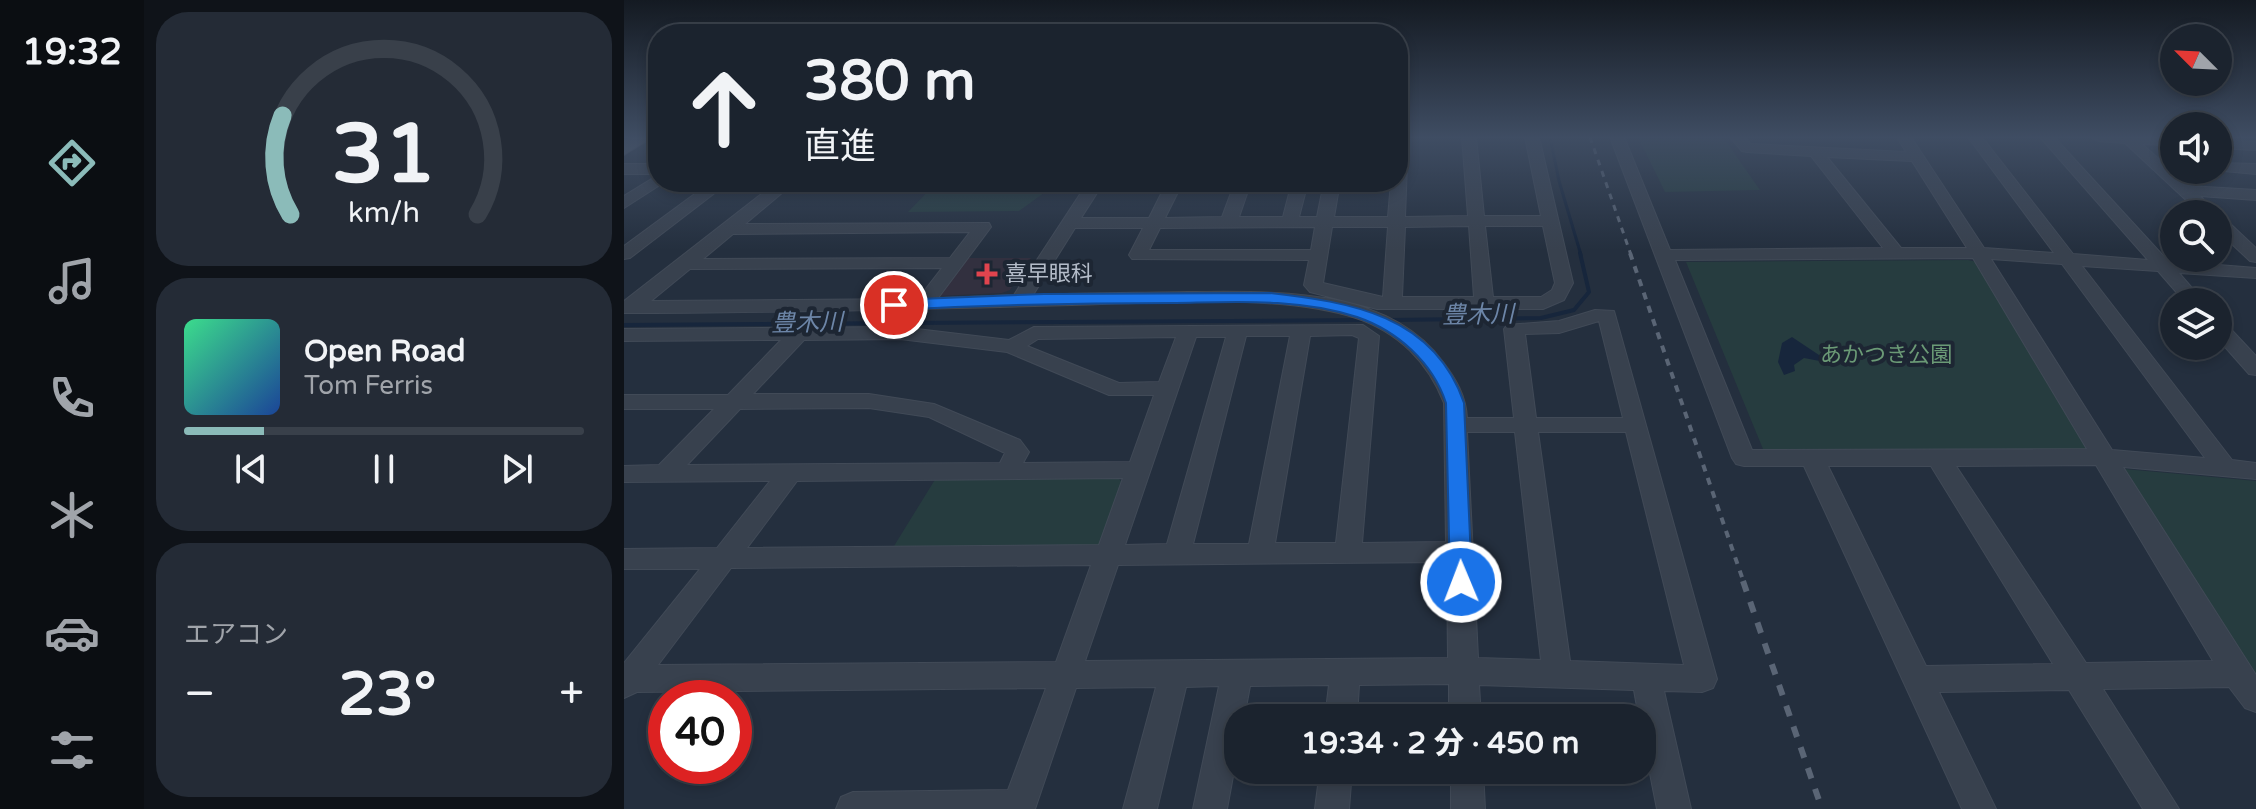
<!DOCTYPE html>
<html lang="ja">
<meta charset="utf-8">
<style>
:root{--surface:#1b232e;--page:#242b36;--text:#f1f3f6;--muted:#a0a4aa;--line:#39404a;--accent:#8bbbb9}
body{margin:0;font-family:"Varela Round","Noto Sans JP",sans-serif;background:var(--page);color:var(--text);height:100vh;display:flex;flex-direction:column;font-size:30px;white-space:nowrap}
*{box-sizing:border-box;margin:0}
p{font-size:26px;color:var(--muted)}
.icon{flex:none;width:44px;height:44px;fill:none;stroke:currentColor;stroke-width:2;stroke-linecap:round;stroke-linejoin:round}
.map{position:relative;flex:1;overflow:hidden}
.side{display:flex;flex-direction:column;gap:12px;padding:12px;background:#0f1319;width:480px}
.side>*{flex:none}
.banner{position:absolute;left:24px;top:24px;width:760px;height:168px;border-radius:32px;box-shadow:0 4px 12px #0003,0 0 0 2px var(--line);background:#1b232e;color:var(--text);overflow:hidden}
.needle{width:52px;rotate:294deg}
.tools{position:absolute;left:1536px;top:24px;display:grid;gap:16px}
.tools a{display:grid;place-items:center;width:72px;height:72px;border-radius:50%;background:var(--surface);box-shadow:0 4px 12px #0003,0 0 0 2px var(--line);font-size:40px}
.speed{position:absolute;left:24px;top:680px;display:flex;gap:16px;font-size:40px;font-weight:700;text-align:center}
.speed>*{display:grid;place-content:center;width:104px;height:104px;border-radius:50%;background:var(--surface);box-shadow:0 4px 12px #0003,0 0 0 2px var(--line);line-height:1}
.speed .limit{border:12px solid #d22;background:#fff;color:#111}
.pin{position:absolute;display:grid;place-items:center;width:68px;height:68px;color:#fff;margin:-34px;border:4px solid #fff;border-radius:50%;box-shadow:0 2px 8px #0007}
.me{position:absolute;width:88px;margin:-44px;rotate:359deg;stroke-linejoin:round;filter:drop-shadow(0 0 6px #0008)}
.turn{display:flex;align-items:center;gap:28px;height:168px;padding:0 24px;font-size:36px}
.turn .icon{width:104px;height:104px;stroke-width:2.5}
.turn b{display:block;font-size:56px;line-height:68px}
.big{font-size:60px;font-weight:800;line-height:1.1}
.side .tile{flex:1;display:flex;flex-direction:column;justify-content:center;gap:12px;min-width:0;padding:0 28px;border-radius:32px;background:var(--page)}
.side .dial{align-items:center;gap:0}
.dial svg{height:208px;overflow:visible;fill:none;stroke:var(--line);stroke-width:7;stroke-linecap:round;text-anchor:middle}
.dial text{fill:var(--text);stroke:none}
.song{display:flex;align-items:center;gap:24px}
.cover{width:96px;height:96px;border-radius:12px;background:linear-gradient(135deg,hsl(150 70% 55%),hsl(220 70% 35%))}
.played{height:8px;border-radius:4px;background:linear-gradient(90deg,var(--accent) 20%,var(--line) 20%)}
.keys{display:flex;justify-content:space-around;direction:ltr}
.heat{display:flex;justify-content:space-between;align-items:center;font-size:44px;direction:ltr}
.trip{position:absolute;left:600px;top:704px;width:432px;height:80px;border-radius:32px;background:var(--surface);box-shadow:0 4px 12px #0003,0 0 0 2px var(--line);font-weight:800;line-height:80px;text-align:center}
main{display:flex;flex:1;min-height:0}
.tab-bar{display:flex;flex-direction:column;width:144px;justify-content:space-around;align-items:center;background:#0b0e12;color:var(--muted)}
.tab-bar .icon{width:56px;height:56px}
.tab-bar .selected{color:var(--accent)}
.tab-bar b{font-size:36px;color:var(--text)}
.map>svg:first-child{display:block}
.medical{fill:#32303f}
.green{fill:#263c3f}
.water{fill:#17263c}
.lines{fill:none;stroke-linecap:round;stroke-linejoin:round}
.stream-far1{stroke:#17263c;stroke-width:3}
.stream{stroke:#17263c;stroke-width:4}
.minor-casing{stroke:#414a57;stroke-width:2}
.major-casing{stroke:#414a57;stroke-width:2}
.minor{fill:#38414e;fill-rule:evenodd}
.major{fill:#56606e;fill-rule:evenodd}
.rail-far2{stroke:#5a6575;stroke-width:3;stroke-dasharray:6 6;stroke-linecap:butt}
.rail-far1{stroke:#5a6575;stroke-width:4;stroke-dasharray:7 7;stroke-linecap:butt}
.rail{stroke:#5a6575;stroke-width:6;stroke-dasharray:11 11;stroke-linecap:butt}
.route{fill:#1a73e8;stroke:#114b97;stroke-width:2}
.health-dot{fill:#e0444e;stroke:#1d2633;stroke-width:3}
.labels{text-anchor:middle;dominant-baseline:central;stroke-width:8;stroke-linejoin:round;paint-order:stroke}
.poi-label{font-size:22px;fill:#b4bcc9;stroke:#1d2633;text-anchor:start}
.park-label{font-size:22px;fill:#6b9a76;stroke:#1d2633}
.water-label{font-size:24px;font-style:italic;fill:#6d86a8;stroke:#1d2633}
</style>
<main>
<nav class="tab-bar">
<b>19:32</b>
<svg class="icon selected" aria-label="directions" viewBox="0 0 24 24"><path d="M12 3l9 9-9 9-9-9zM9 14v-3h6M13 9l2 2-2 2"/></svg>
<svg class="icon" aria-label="music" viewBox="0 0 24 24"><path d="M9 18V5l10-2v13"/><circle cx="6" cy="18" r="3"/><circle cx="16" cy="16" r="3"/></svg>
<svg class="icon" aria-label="phone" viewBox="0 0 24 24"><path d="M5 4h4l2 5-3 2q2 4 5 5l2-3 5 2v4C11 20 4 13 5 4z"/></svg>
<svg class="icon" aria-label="climate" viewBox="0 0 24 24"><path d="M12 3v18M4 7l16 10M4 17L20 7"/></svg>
<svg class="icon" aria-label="car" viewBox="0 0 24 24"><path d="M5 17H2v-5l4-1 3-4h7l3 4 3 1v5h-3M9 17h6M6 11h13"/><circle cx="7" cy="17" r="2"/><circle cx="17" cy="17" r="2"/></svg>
<svg class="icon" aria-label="filters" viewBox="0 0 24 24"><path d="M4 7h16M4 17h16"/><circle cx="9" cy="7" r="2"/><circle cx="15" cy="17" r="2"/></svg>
</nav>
<section class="side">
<div class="tile dial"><svg viewBox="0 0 100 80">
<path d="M14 69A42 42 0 1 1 86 69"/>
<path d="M14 69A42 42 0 0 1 11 31" stroke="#8bbbb9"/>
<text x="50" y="56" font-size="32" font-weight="700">31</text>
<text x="50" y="72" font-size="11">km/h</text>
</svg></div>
<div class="tile">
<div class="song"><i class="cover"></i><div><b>Open Road</b><p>Tom Ferris</p></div></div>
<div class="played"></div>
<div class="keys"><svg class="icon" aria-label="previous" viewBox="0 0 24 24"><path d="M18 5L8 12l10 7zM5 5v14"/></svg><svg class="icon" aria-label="pause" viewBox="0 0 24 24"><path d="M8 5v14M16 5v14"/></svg><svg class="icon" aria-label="next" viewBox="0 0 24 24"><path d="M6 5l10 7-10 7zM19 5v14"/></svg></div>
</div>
<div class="tile"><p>エアコン</p>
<div class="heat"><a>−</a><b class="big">23°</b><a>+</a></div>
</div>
</section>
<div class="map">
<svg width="1632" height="809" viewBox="0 0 1632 809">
<rect width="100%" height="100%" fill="#242f3e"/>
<path class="medical" d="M342 258H407L386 290 378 293 314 296Z"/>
<path class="green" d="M1014 137H1099L1136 190 1041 192Z
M313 182H435L395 211 284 212Z
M1344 260 1353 262 1462 447 1460 450 1139 449 1062 262Z
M1500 469 1632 481V682Z
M312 478H494L499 483 479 542 472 548 270 546Z"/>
<path class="water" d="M1168 337 1198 357 1201 362 1180 358 1170 365 1171 371 1160 375 1154 362 1158 343Z"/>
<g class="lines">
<path class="stream-far1" d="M926 137 935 181 957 255"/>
<path class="stream" d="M766 320 917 318 950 310 965 292 956 253
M0 325 742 320"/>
<defs>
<path id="minor" d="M774 137H784L781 217 844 216 838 137H852L860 216H917L901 137H915L949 283 940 300 919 309H753L686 292 680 285 685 260 508 259 505 255 519 228H451L409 295C460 293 511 293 563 292 648 292 762 285 819 362 832 379 842 396 843 418H890L880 329 883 325 935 321 971 310 990 311 1093 679 1089 688 1078 692 1040 691 1067 809H1033L1018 733V718H1015L1010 690 855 685 857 718H825V684L735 685 733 718H701L705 685 626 686 620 718H614V749L603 809H569L595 686 562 687 533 809H499L532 687 452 688 411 809H212L217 797 229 792 384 790 422 688 13 692 0 698V663L76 569H0V549L93 548 146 481 0 482V466L35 465 90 409H0V395H104L157 340 0 341V329L276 327 385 340 410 327 739 325 755 336 738 543 822 542 820 403C804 362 774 332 732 318 654 293 531 303 448 305 299 309 150 313 0 313V301L153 182H171L121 224 365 223 367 227 314 298 390 295 464 182H480L457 218H525L543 182H559L541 218 598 217 611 182H627L615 217H659L668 182H684L675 217H693L700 182H716L710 217H764L767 182H774ZM845 226 850 297H778L781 227ZM861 226H919L931 283 928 290 917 297H869ZM691 227 687 250H525L536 228ZM708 227H764L759 297 699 283ZM346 232 326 258 79 259 109 234ZM318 268 294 299 27 301 66 269ZM975 321 999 418H912L901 334 935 333ZM728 335 735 338 712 543H651L686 336ZM622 336H666L625 544H569ZM552 337 535 382 495 383 403 346 414 339ZM572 337H602L543 544 501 545ZM276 339 383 352 485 395H530L506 462 399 463 405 452 396 440 310 404 245 394H129L180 340ZM245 408 305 417 381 453 376 463 63 465 116 409ZM843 432H891L917 660 854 658ZM914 432H1002L1060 665 946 661ZM499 478 475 545 123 548 173 481ZM823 562 824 658 461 661 494 565ZM467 565 432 662 34 665 107 568Z
M986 137H1000L1046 250 1259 248 1187 156 1123 152 1118 151 1106 137H1120L1127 144 1282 152 1273 137H1287L1360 248 1430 253 1344 137H1358L1449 254 1524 260 1416 137H1430L1544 261 1632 268V278L1555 273 1580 302H1561L1534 271 1458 266 1608 460 1632 463V479L1499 467 1632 675V712L1621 708 1605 687 1479 689 1555 809H1519L1445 690 1315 692 1372 809H1338L1180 466H1120L1112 464 1108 458ZM1203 157 1288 161 1343 248H1277ZM1349 258 1463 449 1128 450 1051 260ZM1367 259 1438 264 1581 458 1488 450ZM1472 465 1589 661 1462 663 1332 466ZM1204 466H1307L1429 664 1302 666Z
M1467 137H1550V145L1518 144 1565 186 1632 190V200L1576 196 1594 214H1577L1501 143 1474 141Z
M1594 140 1632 142V150L1594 148Z
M1594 163 1632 164V174L1589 170H1594Z
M0 164H34V174H0Z
M34 175V182L39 183 0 208V196Z
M87 182H105L6 258 0 259V246Z
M1594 217 1600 218 1632 248V262L1626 261 1594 231Z
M1594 321 1601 323 1632 356V375L1625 374 1594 339Z
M696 770H728L725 809H691Z
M827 770H859L861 809H827Z"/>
<path id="major" d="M8 137H29L0 155V141Z"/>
</defs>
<use href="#minor" class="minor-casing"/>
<use href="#major" class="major-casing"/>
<use href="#minor" class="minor"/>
<use href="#major" class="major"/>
<path class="rail-far2" d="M966 137 1007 255"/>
<path class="rail-far1" d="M1006 253 1120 583"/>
<path class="rail" d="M1119 581 1198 809"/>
</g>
<linearGradient id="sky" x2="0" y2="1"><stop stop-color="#141a22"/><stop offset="0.55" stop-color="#3f4d63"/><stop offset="1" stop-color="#3f4d63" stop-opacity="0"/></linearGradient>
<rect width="1632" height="250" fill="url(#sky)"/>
<path class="route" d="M646 293C726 302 810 315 840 403L848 582 845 588 837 591 829 588 826 582 822 403C809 363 774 331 733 317 675 298 612 302 552 303 458 303 364 305 270 310L263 305 270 300 420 294Z"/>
<path class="health-dot" d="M359 262h8v8h8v8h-8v8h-8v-8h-8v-8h8z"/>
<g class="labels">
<g class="poi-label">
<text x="381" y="274">喜早眼科</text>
</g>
<g class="park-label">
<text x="1262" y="355">あかつき公園</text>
</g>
<g class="water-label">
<text transform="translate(854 315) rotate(-1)">豊木川</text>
<text transform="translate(183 323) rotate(-1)">豊木川</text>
</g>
</g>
</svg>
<div class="tools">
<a><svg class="needle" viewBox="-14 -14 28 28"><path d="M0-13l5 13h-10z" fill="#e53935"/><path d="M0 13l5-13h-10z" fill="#a0a4aa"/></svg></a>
<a><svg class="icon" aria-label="sound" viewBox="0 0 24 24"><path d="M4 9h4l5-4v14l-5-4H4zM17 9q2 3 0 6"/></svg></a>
<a><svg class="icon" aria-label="search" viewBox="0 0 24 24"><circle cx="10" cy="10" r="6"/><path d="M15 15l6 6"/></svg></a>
<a><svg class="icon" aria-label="layers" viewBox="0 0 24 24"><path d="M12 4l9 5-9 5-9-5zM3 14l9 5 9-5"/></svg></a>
</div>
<div class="speed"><div class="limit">40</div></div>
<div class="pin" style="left:270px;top:305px;background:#d93025"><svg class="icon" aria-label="arrive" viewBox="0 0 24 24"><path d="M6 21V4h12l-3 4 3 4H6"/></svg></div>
<svg class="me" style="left:837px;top:582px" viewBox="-20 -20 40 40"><circle r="17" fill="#1a73e8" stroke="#fff" stroke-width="3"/><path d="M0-11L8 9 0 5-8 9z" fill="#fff"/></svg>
<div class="trip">19:34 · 2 分 · 450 m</div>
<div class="banner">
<div class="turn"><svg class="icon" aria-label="ahead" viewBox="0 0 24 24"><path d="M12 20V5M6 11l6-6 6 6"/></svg><div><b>380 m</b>直進</div></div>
</div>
</div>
</main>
